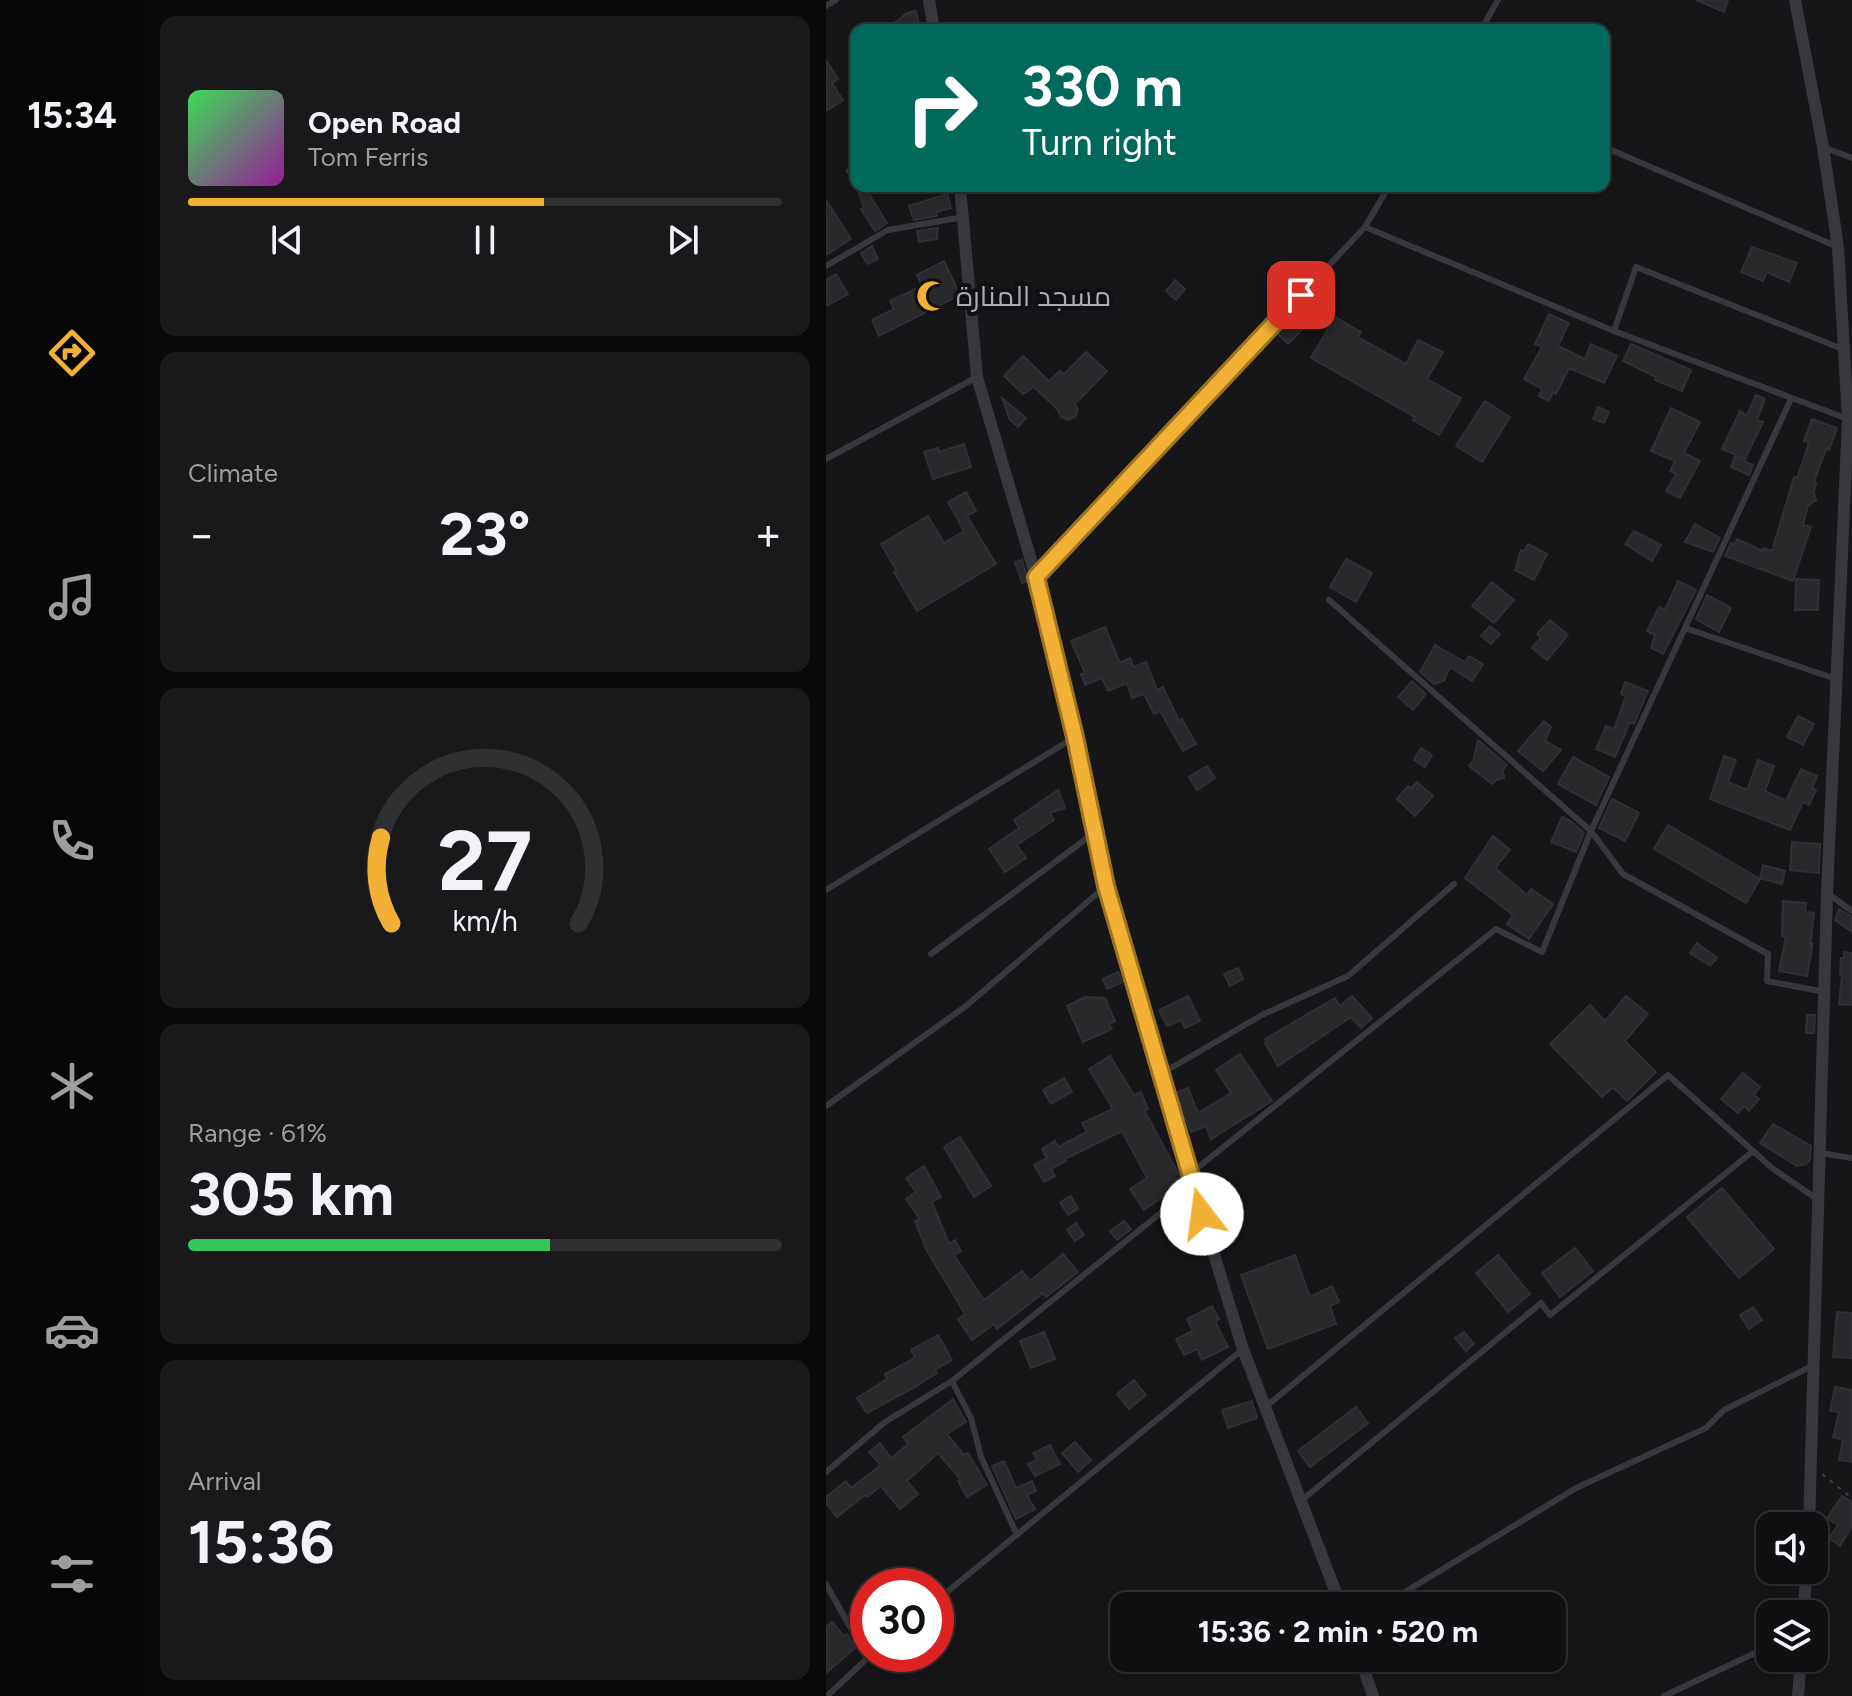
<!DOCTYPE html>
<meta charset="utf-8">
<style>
:root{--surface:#101012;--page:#19191b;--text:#f1f3f6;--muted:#9c9d9f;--line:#303032;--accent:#f2b134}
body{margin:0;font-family:Figtree,Cairo,sans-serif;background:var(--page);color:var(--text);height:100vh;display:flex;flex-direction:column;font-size:30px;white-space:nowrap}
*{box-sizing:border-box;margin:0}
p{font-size:26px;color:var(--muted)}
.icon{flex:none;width:44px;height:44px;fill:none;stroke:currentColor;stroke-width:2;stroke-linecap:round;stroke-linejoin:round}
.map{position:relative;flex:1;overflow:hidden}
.drawer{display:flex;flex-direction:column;gap:16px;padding:16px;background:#09090a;width:682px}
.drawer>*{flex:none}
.top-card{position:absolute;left:24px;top:24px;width:760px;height:168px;border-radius:16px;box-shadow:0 4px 12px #0003,0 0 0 2px var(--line);background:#00695c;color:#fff;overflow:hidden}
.buttons{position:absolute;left:930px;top:1512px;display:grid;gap:16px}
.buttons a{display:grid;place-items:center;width:72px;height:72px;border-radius:16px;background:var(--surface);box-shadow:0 4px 12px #0003,0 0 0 2px var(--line);font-size:40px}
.speed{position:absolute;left:24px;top:1568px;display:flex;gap:16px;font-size:40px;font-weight:700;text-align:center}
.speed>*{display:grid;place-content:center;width:104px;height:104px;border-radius:50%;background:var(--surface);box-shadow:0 4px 12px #0003,0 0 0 2px var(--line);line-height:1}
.speed .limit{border:12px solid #d22;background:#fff;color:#111}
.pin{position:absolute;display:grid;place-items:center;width:68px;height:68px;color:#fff;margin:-34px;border-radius:16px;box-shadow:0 4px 12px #0006}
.me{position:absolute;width:88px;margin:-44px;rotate:345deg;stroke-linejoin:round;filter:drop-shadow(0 0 6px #0008)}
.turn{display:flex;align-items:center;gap:28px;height:168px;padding:0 40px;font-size:36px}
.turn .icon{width:104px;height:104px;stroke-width:2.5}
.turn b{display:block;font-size:56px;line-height:68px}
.big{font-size:60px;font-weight:700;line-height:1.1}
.drawer .card{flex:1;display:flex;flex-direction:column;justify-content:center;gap:12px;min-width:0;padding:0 28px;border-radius:16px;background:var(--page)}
.drawer .dial{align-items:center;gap:0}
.dial svg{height:208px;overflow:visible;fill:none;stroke:var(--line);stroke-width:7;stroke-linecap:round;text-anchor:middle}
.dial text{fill:var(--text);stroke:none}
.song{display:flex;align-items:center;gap:24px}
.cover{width:96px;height:96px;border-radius:12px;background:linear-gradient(135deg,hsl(130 70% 55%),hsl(300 70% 35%))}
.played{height:8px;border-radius:4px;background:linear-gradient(90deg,var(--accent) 60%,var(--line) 60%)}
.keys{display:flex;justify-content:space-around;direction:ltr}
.heat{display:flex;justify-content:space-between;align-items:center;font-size:44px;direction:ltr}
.charge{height:12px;border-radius:6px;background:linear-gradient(90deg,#34c759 61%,var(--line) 0)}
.trip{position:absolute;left:284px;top:1592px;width:456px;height:80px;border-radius:16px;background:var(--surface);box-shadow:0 4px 12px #0003,0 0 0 2px var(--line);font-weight:700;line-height:80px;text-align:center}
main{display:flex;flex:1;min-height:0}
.menu{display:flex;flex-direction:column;width:144px;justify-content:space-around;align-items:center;background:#060607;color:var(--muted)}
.menu .icon{width:56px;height:56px}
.menu .selected{color:var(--accent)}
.menu b{font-size:36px;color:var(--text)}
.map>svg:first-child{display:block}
.building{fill:#29292c;stroke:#303034;stroke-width:2}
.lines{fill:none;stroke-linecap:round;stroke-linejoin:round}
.path{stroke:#3d3f44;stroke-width:2;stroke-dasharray:4 6;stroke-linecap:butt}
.service{stroke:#37383d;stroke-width:6}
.minor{stroke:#37383d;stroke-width:12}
.route-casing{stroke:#9d7322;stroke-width:20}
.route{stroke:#f2b134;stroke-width:14}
.labels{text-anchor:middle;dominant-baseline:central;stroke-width:8;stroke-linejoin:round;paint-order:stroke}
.poi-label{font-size:28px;fill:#a8adb8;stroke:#111113;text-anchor:start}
</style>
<main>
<nav class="menu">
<b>15:34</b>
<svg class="icon selected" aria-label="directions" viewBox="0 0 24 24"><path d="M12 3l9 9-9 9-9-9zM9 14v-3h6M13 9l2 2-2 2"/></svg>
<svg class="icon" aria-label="music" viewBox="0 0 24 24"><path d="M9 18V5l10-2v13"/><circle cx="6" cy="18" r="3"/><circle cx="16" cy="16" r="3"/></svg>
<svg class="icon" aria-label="phone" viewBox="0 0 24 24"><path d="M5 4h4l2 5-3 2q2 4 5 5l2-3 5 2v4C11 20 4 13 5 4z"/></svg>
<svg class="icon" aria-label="climate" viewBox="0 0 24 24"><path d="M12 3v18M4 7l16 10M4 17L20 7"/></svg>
<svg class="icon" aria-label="car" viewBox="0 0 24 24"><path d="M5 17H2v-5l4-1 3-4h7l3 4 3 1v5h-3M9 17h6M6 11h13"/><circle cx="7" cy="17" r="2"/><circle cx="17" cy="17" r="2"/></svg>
<svg class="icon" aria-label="filters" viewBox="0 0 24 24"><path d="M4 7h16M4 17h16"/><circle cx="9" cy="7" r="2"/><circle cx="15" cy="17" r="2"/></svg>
</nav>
<section class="drawer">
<div class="card">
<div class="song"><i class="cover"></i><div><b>Open Road</b><p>Tom Ferris</p></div></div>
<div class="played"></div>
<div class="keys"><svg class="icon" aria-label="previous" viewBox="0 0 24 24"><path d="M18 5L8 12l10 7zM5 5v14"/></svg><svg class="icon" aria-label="pause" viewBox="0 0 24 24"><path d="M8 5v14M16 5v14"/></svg><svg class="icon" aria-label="next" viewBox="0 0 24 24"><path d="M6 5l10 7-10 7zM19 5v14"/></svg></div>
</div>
<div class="card"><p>Climate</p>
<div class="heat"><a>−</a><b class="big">23°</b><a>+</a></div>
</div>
<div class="card dial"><svg viewBox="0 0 100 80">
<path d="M14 69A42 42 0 1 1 86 69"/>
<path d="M14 69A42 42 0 0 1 10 36" stroke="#f2b134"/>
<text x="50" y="56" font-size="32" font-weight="700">27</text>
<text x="50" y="72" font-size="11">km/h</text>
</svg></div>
<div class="card"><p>Range · 61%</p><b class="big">305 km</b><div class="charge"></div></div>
<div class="card"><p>Arrival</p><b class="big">15:36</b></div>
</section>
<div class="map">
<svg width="1026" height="1696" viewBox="0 0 1026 1696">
<rect width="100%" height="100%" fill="#161618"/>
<path class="building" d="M870 0H902L898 12Z
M90 11 94 30H59L81 13Z
M0 60 12 79 6 83 17 100 0 111Z
M30 186H38L61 223 49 231 35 209 38 207Z
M121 194 125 208 110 212 111 216 88 220 83 206Z
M0 200 25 239 0 255Z
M112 228 111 239 93 242 91 231Z
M46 246 52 259 41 264 35 253Z
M926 247 971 263 963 282 941 272 937 281 915 272Z
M118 261 134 295 53 336 46 320 68 309 64 301 96 286 91 275Z
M10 274 22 294 0 306V280Z
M349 280 359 289 350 300 340 291Z
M476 306 488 318 462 344 450 332Z
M723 314 743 323 732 346 759 359 765 344 791 356 778 383 743 368 730 394 727 392 723 401 713 396 716 389 698 379 716 347 709 344Z
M509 317 535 332 532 337 580 364 592 340 617 352 601 379 635 398 613 435 587 420 589 417 485 358Z
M805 344 865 370 856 391 829 380 830 377 797 361Z
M260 352 281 371 249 404 252 410 249 417 242 420 235 417 232 410 208 387 197 394 178 376 197 356 223 381 234 371 238 374Z
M930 395 939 399 931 420 937 422 919 459 896 449 914 411 921 415Z
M176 398 200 418 192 427 184 420Z
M659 401 684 417 656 462 630 446Z
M772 407 783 412 778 423 767 419Z
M845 408 874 422 858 453 874 461 854 498 840 491 850 474 844 471 849 461 825 451Z
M986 419 1011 428 1003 450 1000 449 988 482 990 483 988 493 990 500 982 506 977 525 985 527 967 581 899 556 905 543 908 545 911 539 937 551 938 548 946 551 968 477 971 478 983 443 978 441Z
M138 444 145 467 107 479 98 452 112 448 113 452Z
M909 457 927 465 923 475 905 467Z
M140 492 150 511 141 516 170 564 91 611 68 572 71 571 55 544 102 516 118 543 138 531 122 502Z
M869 524 894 538 887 552 859 542Z
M808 531 835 545 826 561 799 544Z
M702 544 721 554 708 580 689 570 695 550 698 551Z
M520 559 546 573 530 602 504 587Z
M196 560 202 581 196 583 189 562Z
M970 579 993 580 992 610H969Z
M852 581 870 590 837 654 825 648 829 635 821 631 833 607 839 610Z
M666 582 688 600 668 623 646 606Z
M881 595 905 608 893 632 870 619Z
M724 620 742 635 721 660 706 648 715 638 711 634Z
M664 626 674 634 665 644 655 636Z
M279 627 294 663 304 658 308 667 320 662 331 690 337 687 353 721 356 719 370 744 357 751 334 711 328 714 318 694 306 698 301 683 282 691 276 678 259 685 255 674 259 673 245 641Z
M609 645 639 662 643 656 657 664 646 681 624 667 618 681 608 684 594 672Z
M586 681 600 694 587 710 572 697Z
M799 682 822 691 808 724 804 722 789 757 770 749 780 726 788 729 800 696 795 694Z
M972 716 988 724 977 745 961 737Z
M718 721 725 727 719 741 735 750 717 771 692 751Z
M652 740 681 765 677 770 678 778 670 780 666 784 643 766 647 761Z
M595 748 606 755 599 767 588 760Z
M898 756 910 760 902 782 921 790 932 760 948 766 939 791 960 801 975 769 991 776 986 788 990 790 983 805 977 802 964 830 884 799Z
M747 757 783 777 770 805 732 784Z
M381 766 389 778 371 790 363 777Z
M591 782 607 796 589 816 571 799 582 786 585 788Z
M232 790 239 808 224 813 228 820 191 845 200 858 179 872 163 849 193 828 188 820Z
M786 799 813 813 799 841 773 828Z
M736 817 745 821 758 833 750 852 725 842Z
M842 825 934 879 920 903 828 849Z
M667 836 684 850 669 868 701 895 705 889 727 904 703 939 681 924 687 915 639 878Z
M966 842 994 844 993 873 964 870Z
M937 865 959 871 956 884 934 878Z
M957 901 980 903 979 912 988 913 984 948 987 943 981 976 953 971 960 937 956 936Z
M1013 909 1026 917V932L1009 920Z
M871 943 891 958 884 966 864 953Z
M1018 952 1026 953V1005L1013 1004 1016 974H1014L1015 958H1018Z
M412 968 417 979 404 986 398 974Z
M292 972 297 982 281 989 277 979Z
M362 996 374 1021 359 1028 355 1020 341 1026 333 1010Z
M526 996 546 1018 535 1028 525 1017 452 1066 439 1043 441 1042 439 1039 509 998 514 1006Z
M800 996 822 1014 799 1041 830 1072 801 1101 787 1087 776 1097 724 1044 764 1005 779 1021Z
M259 997 279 998 289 1021 283 1024 286 1029 257 1042 241 1006Z
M981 1015H989L988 1033H980Z
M414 1054 446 1101 385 1139 380 1126 365 1132 350 1093 362 1088 372 1113 405 1093 390 1070Z
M284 1056 308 1095 315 1092 322 1109 318 1110 356 1180 343 1187 345 1191 318 1210 304 1189 321 1178 296 1131 239 1159 240 1161 225 1169 229 1176 218 1182 208 1165 221 1158 216 1149 229 1141 232 1147 261 1132 256 1123 287 1109 263 1069Z
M917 1073 934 1087 928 1095 933 1099 923 1111 918 1106 912 1113 895 1099Z
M238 1078 246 1092 225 1104 217 1090Z
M947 1124 985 1146 984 1159 980 1164 971 1166 934 1143Z
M134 1137 165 1186 148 1197 118 1147Z
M98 1166 115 1197 106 1202 123 1244 129 1240 135 1251 128 1255 158 1300 196 1271 204 1281 237 1254 252 1272 220 1297 217 1293 171 1329 168 1324 146 1340 132 1319 139 1314 101 1251 89 1221 94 1219 80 1199 90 1192 80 1178Z
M896 1188 948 1249 913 1278 861 1217Z
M245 1196 252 1209 242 1215 234 1202Z
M298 1221 305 1229 291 1240 284 1231Z
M250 1223 258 1235 249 1241 241 1230Z
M749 1248 767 1271 734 1297 716 1273Z
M469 1255 484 1297 506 1286 513 1302 504 1306 510 1324 442 1349 415 1275Z
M672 1255 704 1294 682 1312 650 1273Z
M386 1306 393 1319 389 1321 402 1347 376 1360 371 1349 358 1355 350 1339 367 1331 361 1319Z
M927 1307 936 1320 923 1329 914 1315Z
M1011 1312 1026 1313V1358L1007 1357Z
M218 1332 229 1359 205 1368 194 1341Z
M638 1332 648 1344 640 1351 629 1338Z
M112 1335 126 1360 109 1370 111 1373 89 1387 41 1413 31 1398 61 1379 59 1374 89 1358 85 1350Z
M308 1380 320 1395 303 1409 291 1394Z
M1009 1387 1026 1390V1462L1013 1460 1017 1440 1007 1437 1013 1412 1004 1411Z
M127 1399 140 1422 121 1434 138 1455 142 1453 161 1485 141 1497 132 1481 135 1480 112 1453 81 1481 92 1494 74 1509 55 1486 41 1497 39 1495 11 1517 0 1503V1497L20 1481 25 1488 55 1465 43 1452 54 1443 65 1458 82 1444 77 1437Z
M426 1401 431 1418 402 1428 396 1410Z
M530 1407 542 1423 484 1467 472 1451Z
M249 1442 265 1460 252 1472 236 1453Z
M224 1445 234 1464 209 1476 202 1464 211 1460 207 1453Z
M178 1461 190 1488 206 1481 210 1491 201 1495 209 1509 190 1519 166 1466Z
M1016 1496 1026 1502V1526L1014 1546 1003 1538 1012 1525 1001 1518Z
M6 1622 18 1636 21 1634 29 1648 0 1673V1627Z"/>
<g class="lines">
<path class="path" d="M996 1474 1026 1498"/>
<path class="service" d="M0 6 10 0
M655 30 672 0
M778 147 1012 247
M997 147 1026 158
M23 171 30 169
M539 227 788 331 1022 419
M0 266 62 230 138 217
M788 331 810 267 1019 350
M0 459 151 377
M210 577 539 227 563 186
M503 600 765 831 797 874 942 954 941 981 999 992
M859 628 1010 679
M0 890 249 737
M1001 893 1026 911
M105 954 268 833
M333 1075 436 1015 522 976 628 884
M0 1106 140 1006 280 886
M994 1153 1026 1158
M365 1173 670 929 716 952 765 831 965 399
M126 1381 145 1418 155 1457 191 1535
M438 1408 842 1075 946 1168 991 1199
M0 1472 59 1422 126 1381 367 1187
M476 1500 715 1303 724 1315 926 1152
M0 1584 41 1657
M110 1601 417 1349
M556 1606 750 1488 880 1428 898 1410 988 1365
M1 1696 46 1654
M838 1696 944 1646"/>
<path class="minor" d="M103 0 108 30
M969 0 997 147 1012 247 1022 419 1001 893 983 1526
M134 186 151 377 210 577 249 737 280 886 314 997 333 1075 417 1349 515 1606
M978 1614 980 1570
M534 1658 547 1696
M972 1696 975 1658"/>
</g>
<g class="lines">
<defs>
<path id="route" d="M376 1214 280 886 249 737 210 577 475 295"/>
</defs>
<use href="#route" class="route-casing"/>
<use href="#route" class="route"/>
</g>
<defs>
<symbol id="mosque-bare" viewBox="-9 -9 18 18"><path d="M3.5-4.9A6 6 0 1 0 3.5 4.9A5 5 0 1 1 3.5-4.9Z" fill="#f2b134" stroke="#111113" stroke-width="2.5" paint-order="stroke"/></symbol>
</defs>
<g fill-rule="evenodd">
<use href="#mosque-bare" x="84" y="274" width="44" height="44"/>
</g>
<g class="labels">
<g class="poi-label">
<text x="130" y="296">مسجد المنارة</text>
</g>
</g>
</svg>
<div class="buttons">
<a><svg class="icon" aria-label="sound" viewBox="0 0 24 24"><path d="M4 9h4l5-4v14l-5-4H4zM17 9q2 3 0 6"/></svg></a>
<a><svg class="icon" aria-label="layers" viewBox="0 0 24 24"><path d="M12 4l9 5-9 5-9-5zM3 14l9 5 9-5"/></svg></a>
</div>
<div class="speed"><div class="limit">30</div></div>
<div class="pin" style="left:475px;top:295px;background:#d93025"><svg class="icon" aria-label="arrive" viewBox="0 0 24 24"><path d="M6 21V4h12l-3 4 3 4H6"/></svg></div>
<svg class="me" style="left:376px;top:1214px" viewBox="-20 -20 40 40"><circle r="19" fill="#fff"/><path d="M0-13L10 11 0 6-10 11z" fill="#f2b134"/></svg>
<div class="trip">15:36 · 2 min · 520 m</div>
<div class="top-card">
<div class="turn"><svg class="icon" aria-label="right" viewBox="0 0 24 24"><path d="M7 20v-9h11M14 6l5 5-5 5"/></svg><div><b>330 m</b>Turn right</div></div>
</div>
</div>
</main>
